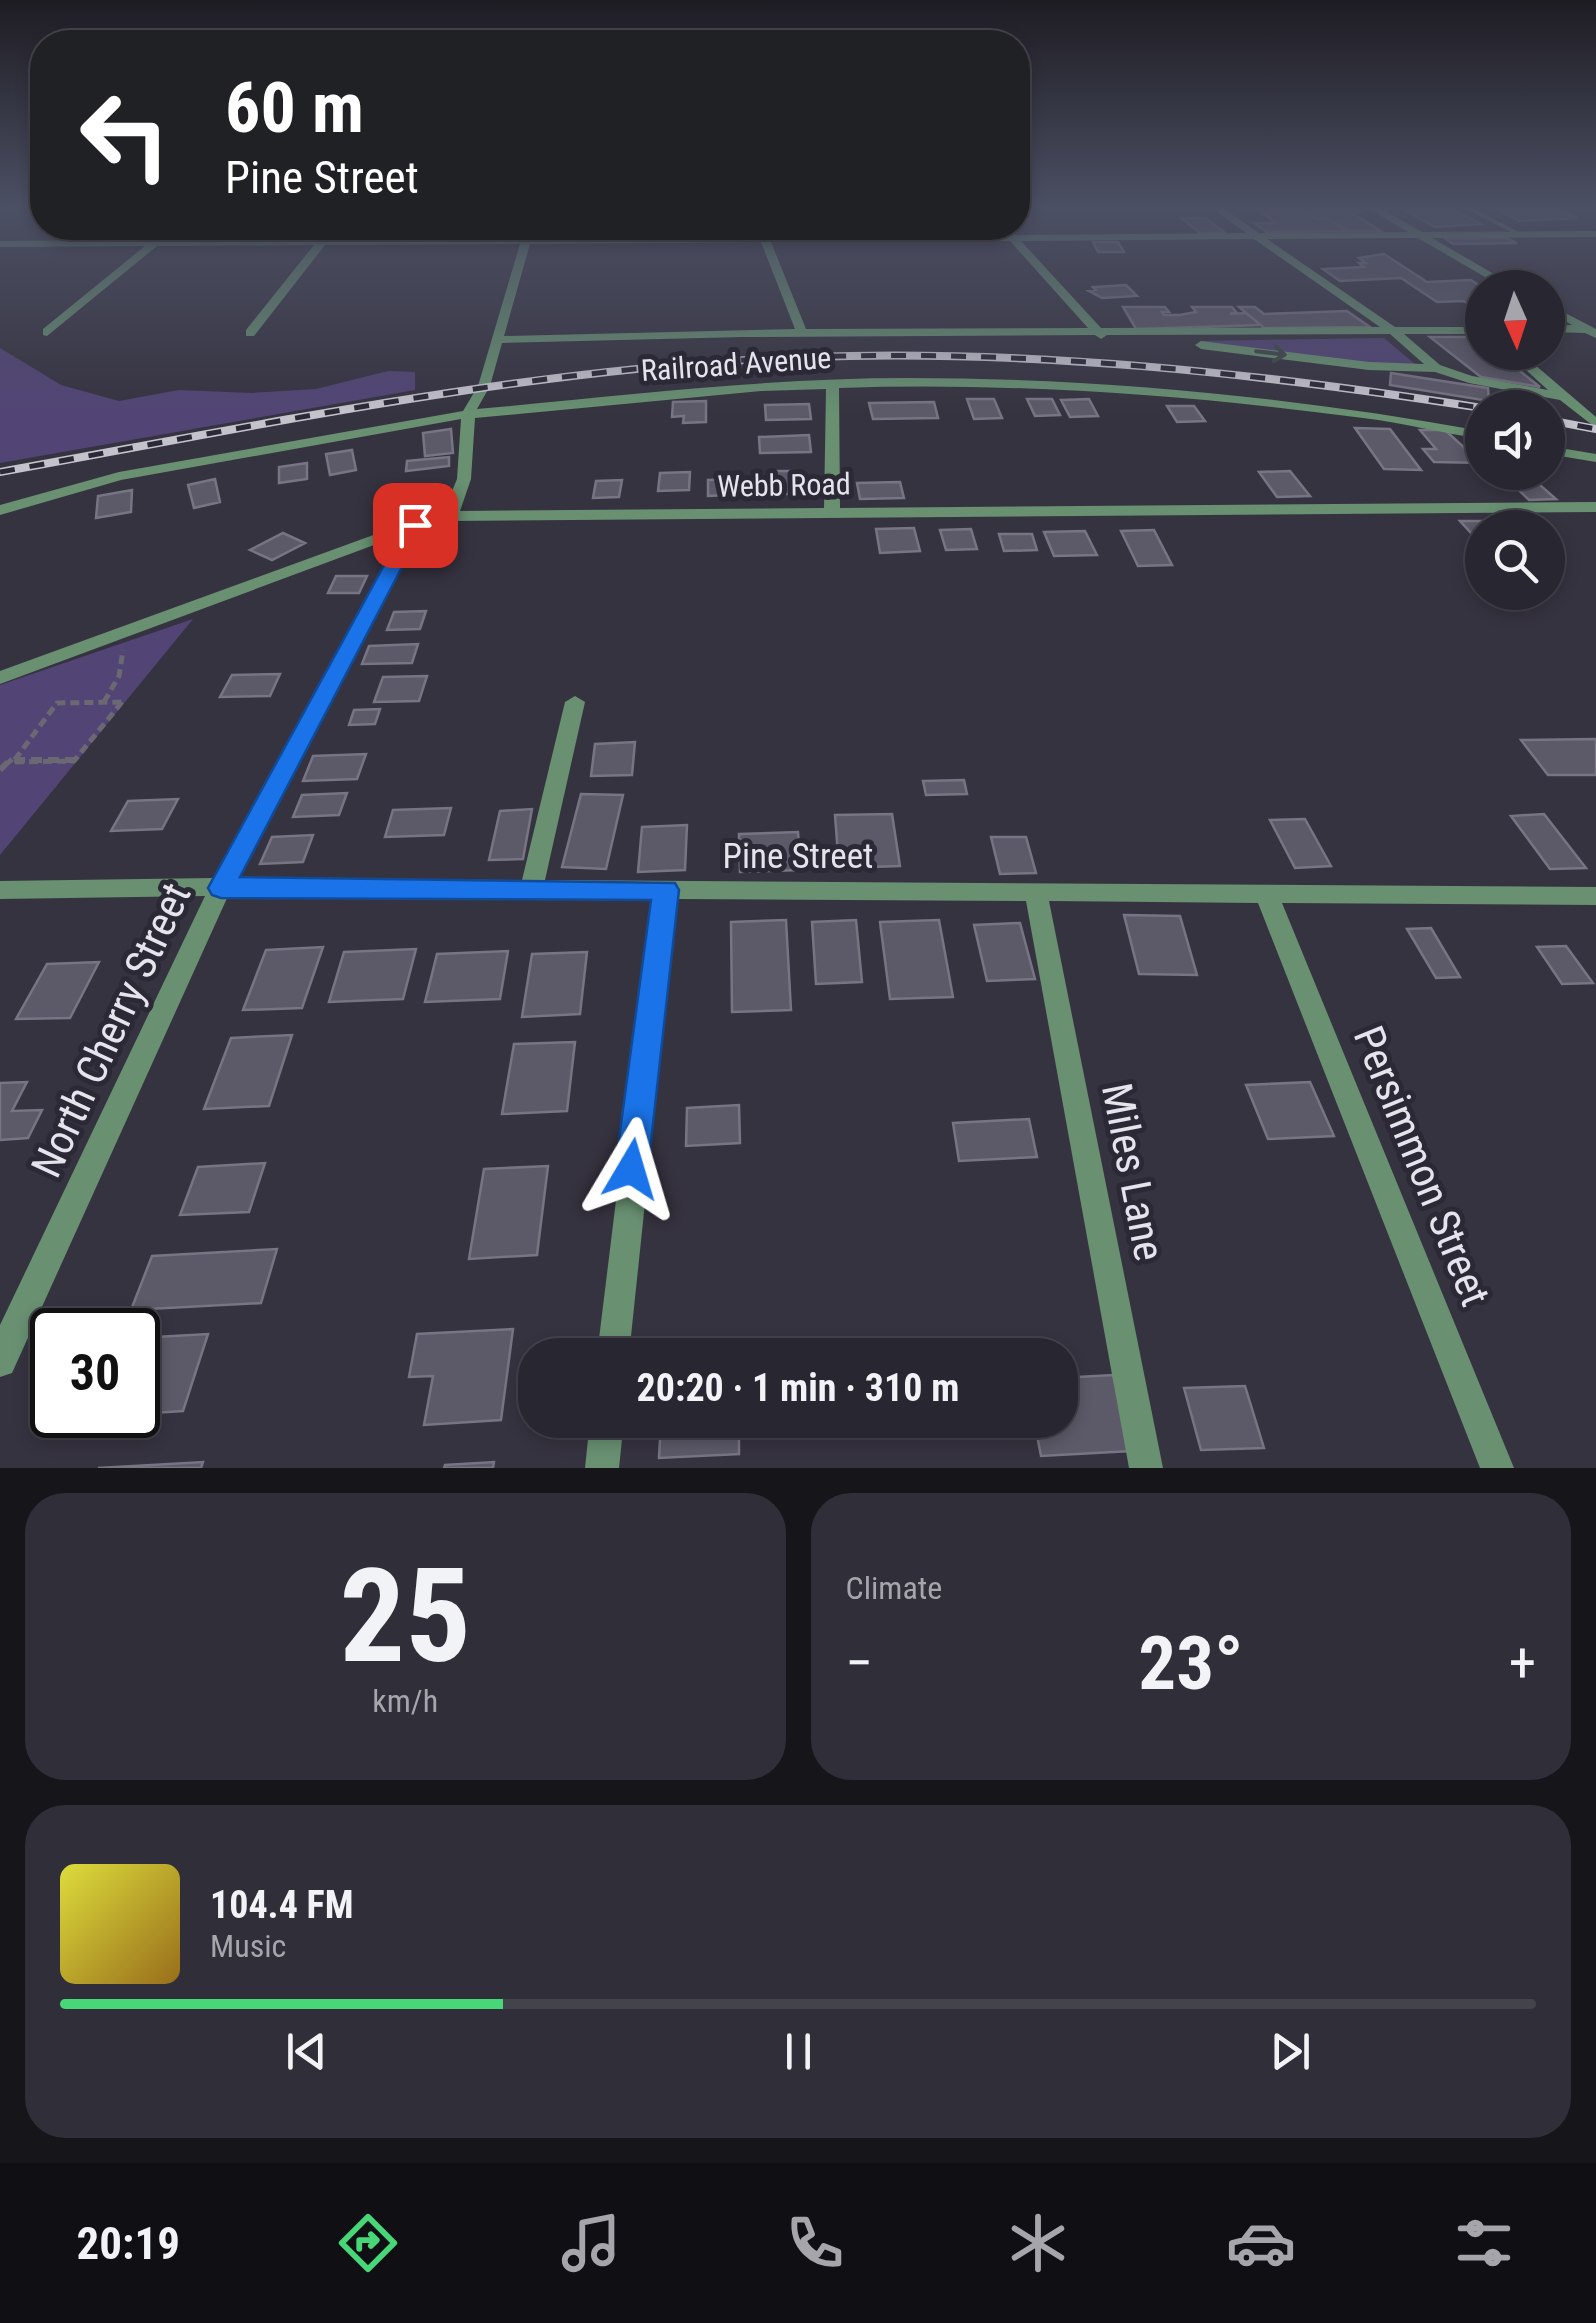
<!DOCTYPE html>
<meta charset="utf-8">
<style>
:root{--surface:#282630;--page:#302e38;--text:#f1f3f6;--muted:#a5a5ab;--line:#44434c;--accent:#47d779}
body{margin:0;font-family:"Roboto Condensed",sans-serif;background:var(--page);color:var(--text);height:100vh;display:flex;flex-direction:column;font-size:38px;white-space:nowrap}
*{box-sizing:border-box;margin:0}
p{font-size:32px;color:var(--muted)}
.icon{flex:none;width:55px;height:55px;fill:none;stroke:currentColor;stroke-width:2;stroke-linecap:round;stroke-linejoin:round}
.map{position:relative;height:1468px;overflow:hidden}
.details{display:flex;flex-direction:column;gap:25px;padding:25px;background:#16151a;flex:1}
.details>*{flex:none}
.top-card{position:absolute;left:30px;top:30px;width:1000px;height:210px;border-radius:40px;box-shadow:0 5px 15px #0003,0 0 0 2px var(--line);background:#202124;color:#fff;overflow:hidden}
.needle{width:65px;rotate:177deg}
.fabs{position:absolute;left:1465px;top:270px;display:grid;gap:20px}
.fabs a{display:grid;place-items:center;width:100px;height:100px;border-radius:50%;background:var(--surface);box-shadow:0 5px 15px #0003,0 0 0 2px var(--line);font-size:50px}
.speed{position:absolute;left:30px;top:1308px;display:flex;gap:20px;font-size:50px;font-weight:700;text-align:center}
.speed>*{display:grid;place-content:center;width:130px;height:130px;border-radius:50%;background:var(--surface);box-shadow:0 5px 15px #0003,0 0 0 2px var(--line);line-height:1}
.speed .limit{border:5px solid #111;border-radius:15px;background:#fff;color:#111}
.pin{position:absolute;display:grid;place-items:center;width:85px;height:85px;color:#fff;margin:-42px;border-radius:20px;box-shadow:0 5px 15px #0006}
.me{position:absolute;width:110px;margin:-55px;rotate:7deg;stroke-linejoin:round;filter:drop-shadow(0 0 8px #0008)}
.turn{display:flex;align-items:center;gap:35px;height:210px;padding:0 30px;font-size:45px}
.turn .icon{width:130px;height:130px;stroke-width:2.5}
.turn b{display:block;font-size:70px;line-height:85px}
.big{font-size:75px;font-weight:700;line-height:1.1}
.details .tile{flex:1;display:flex;flex-direction:column;justify-content:center;gap:15px;min-width:0;padding:0 35px;border-radius:40px;background:var(--page)}
.details .dial{align-items:center;gap:0}
.dial b{font-size:130px;line-height:1}
.song{display:flex;align-items:center;gap:30px}
.cover{width:120px;height:120px;border-radius:15px;background:linear-gradient(135deg,hsl(60 70% 55%),hsl(40 70% 35%))}
.played{height:10px;border-radius:5px;background:linear-gradient(90deg,var(--accent) 30%,var(--line) 30%)}
.keys{display:flex;justify-content:space-around;direction:ltr}
.heat{display:flex;justify-content:space-between;align-items:center;font-size:55px;direction:ltr}
.details .tiles{flex:1;display:grid;gap:25px;grid-template-columns:1fr 1fr}
.tile:last-child{grid-column:span 2}
.trip{position:absolute;left:518px;top:1338px;width:560px;height:100px;border-radius:40px;background:var(--surface);box-shadow:0 5px 15px #0003,0 0 0 2px var(--line);font-weight:700;line-height:100px;text-align:center}
.menu{display:flex;height:160px;justify-content:space-around;align-items:center;background:#100f13;color:var(--muted)}
.menu .icon{width:70px;height:70px}
.menu .selected{color:var(--accent)}
.menu b{font-size:45px;color:var(--text)}
.map>svg:first-child{display:block}
.green{fill:#524575}
.building{fill:#5c5968;stroke:#777483;stroke-width:2.5}
.lines{fill:none;stroke-linecap:round;stroke-linejoin:round}
.path-far1{stroke:#6b6874;stroke-width:5;stroke-dasharray:9 5;stroke-linecap:butt}
.path{stroke:#6b6874;stroke-width:6;stroke-dasharray:11 6;stroke-linecap:butt}
.lane{fill:#689071;fill-rule:evenodd}
.street{fill:#689071;fill-rule:evenodd}
.rail-casing{stroke:#c4c3cc;stroke-width:8}
.rail{stroke:#2c2936;stroke-width:5;stroke-dasharray:15;stroke-linecap:butt}
.oneway{stroke:#3e4848}
.route{fill:#1a73e8;stroke:#114b97;stroke-width:2.5}
.labels{text-anchor:middle;dominant-baseline:central;stroke-width:10;stroke-linejoin:round;paint-order:stroke}
.far-street-label{font-size:30px;fill:#e5e4ec;stroke:#2c2936}
.street-label{font-size:35px;fill:#e5e4ec;stroke:#2c2936}
.near-street-label{font-size:42px;fill:#e5e4ec;stroke:#2c2936}
</style>
<div class="map">
<svg width="1596" height="1468" viewBox="0 0 1596 1468">
<rect width="100%" height="100%" fill="#363340"/>
<path class="green" d="M1384 338 1416 365 1366 363 1196 341Z
M0 348 61 385 119 401 179 390 251 393 316 389 388 371 415 372V390L0 463Z
M193 619 0 855V685Z"/>
<path class="building" d="M1255 208H1300L1316 219 1327 218 1348 231 1267 232 1254 223H1276Z
M1300 208H1354L1360 212H1350L1381 231H1348L1327 218 1316 219Z
M1401 208H1450L1481 224 1435 227Z
M1557 208 1578 218 1520 221 1496 209Z
M1181 218H1206L1225 233H1200Z
M84 228H106L92 239H69Z
M119 228H142L130 237 106 238Z
M254 228H277L268 237 244 238Z
M1507 238 1517 243 1453 244 1446 239Z
M1093 242H1118L1124 252H1098Z
M1384 254 1427 282 1471 280 1483 288 1482 309 1463 301 1437 302 1401 278 1340 281 1323 269 1364 267 1359 263H1366L1359 258Z
M1126 285 1137 296 1102 298 1089 291 1096 290 1093 287Z
M1123 307H1165L1169 312H1162L1164 315H1180L1196 312 1192 307H1232L1236 312 1230 314 1246 313 1261 325 1136 329Z
M1239 307H1255L1264 314 1347 311 1370 327 1264 328Z
M1430 337H1476L1482 341V352H1496L1540 387 1481 377Z
M1391 373 1488 388 1489 401 1390 385Z
M967 399H994L1002 418 974 419Z
M1027 399H1052L1060 415 1035 416Z
M1089 399 1098 416 1070 417 1061 400Z
M706 401V422L683 423 684 416 672 417 673 402Z
M934 402 938 418 873 419 869 403Z
M809 404 811 419 766 420 765 405Z
M1167 406H1194L1205 421 1177 422Z
M1355 428 1390 429 1421 470 1384 469Z
M451 429 453 453 425 456 423 433Z
M1420 430H1445L1481 463 1434 462 1423 449H1436Z
M809 435 811 452 760 453 759 437Z
M352 450 356 470 330 475 326 454Z
M449 457V466L406 471 407 461Z
M307 463V479L279 483V467Z
M774 471H799L801 494H774Z
M1290 471 1310 496 1277 497 1259 472Z
M690 472 689 490 658 491 660 473Z
M1506 478H1532L1556 499 1529 500Z
M215 479 220 502 194 508 188 485Z
M749 479 750 494 708 496V480Z
M622 480 619 497 593 498 596 481Z
M900 482 904 498 860 499 857 483Z
M132 490 131 512 96 518 98 496Z
M1460 521H1489L1496 528H1482V545Z
M914 528 920 551 880 553 876 529Z
M971 529 977 549 946 550 940 530Z
M1154 530 1172 565 1138 566 1121 531Z
M1085 531 1097 555 1054 556 1044 532Z
M283 533 305 543 272 560 250 550Z
M999 534H1032L1037 550 1004 551Z
M336 576H367L359 593H328Z
M426 611 420 629 387 630 394 612Z
M418 644 412 663 362 664 369 646Z
M280 674 270 696 220 697 232 675Z
M427 676 419 701 374 702 383 677Z
M380 709 375 724 349 725 354 710Z
M1596 739V775H1548L1521 740Z
M635 742 632 775 591 776 595 744Z
M366 754 357 779 303 781 313 756Z
M964 780 967 794 926 795 923 781Z
M347 793 339 815 293 817 302 795Z
M581 794 623 795 606 869 562 867Z
M178 799 162 829 111 831 128 801Z
M451 808 444 835 385 837 393 810Z
M532 809 523 859 489 860 500 811Z
M892 814 900 866 839 868 835 815Z
M1544 814 1586 868 1550 869 1511 816Z
M1305 819 1331 866 1295 868 1270 820Z
M687 825 685 870 638 872 642 827Z
M798 832 801 870 740 872 739 834Z
M313 835 303 862 260 864 272 837Z
M991 837H1026L1036 873 1000 874Z
M1124 915 1180 916 1197 975 1139 974Z
M786 920 791 1010 732 1012 731 922Z
M856 920 862 982 816 984 812 922Z
M939 920 953 997 890 999 880 922Z
M1020 923 1035 979 987 981 974 925Z
M1431 928 1460 977 1436 978 1407 929Z
M1566 946 1593 983 1562 984 1537 947Z
M323 947 302 1008 243 1010 266 950Z
M416 949 403 999 329 1002 344 952Z
M508 951 500 999 425 1002 437 954Z
M587 952 580 1014 522 1017 532 954Z
M99 962 70 1018 16 1019 47 964Z
M292 1035 269 1106 204 1109 231 1038Z
M575 1042 567 1111 502 1114 514 1044Z
M27 1082 12 1111 42 1110 28 1138 0 1140V1083Z
M1310 1082 1334 1136 1268 1139 1246 1085Z
M739 1105 740 1143 686 1146 687 1108Z
M1029 1119 1037 1157 959 1161 953 1123Z
M265 1163 249 1212 180 1215 198 1167Z
M548 1166 537 1255 469 1259 484 1169Z
M277 1249 261 1303 131 1310 152 1256Z
M513 1329 501 1420 424 1425 433 1376 409 1377 417 1334Z
M208 1334 183 1411 138 1414V1338Z
M1113 1375 1131 1451 1041 1456 1034 1420H1060V1378Z
M1245 1386 1264 1448 1201 1450 1184 1388Z
M661 1420H739V1454L659 1458Z
M203 1462 201 1468H98Z
M494 1462 493 1468H444L445 1465Z"/>
<g class="lines">
<path class="path-far1" d="M104 702 119 676 123 650
M122 702 74 761 13 762 57 703Z
M8 763 12 759"/>
<path class="path" d="M14 760H74
M0 770 10 760"/>
<path class="lane" d="M1464 208H1473L1522 234 1517 235Z
M563 228 665 230 681 228 666 234 577 233Z"/>
<path class="street" d="M1212 208H1223L1259 233 1408 232 1368 208H1380L1422 232 1596 231V237L1432 238 1518 288H1504L1418 238 1267 239 1395 327H1482V334H1404L1440 365 1472 376 1548 390 1506 352H1520L1596 417V428L1560 400 1469 383 1435 372 1369 370 1201 349 1195 345 1201 341 1369 362 1424 364 1390 334 1107 335 1101 339 1095 335 743 337 502 343 490 386 477 409C621 396 765 378 908 378 1101 378 1293 397 1482 431V439C1443 433 1403 423 1363 418 1189 395 1014 382 839 388L840 508 1596 502V512L450 521 421 528 237 878 522 880 565 702 575 696 585 702 545 880 1596 887V905L1282 903 1514 1468H1480L1258 903 1049 901 1163 1468H1129L1026 901 677 899 629 1355H597L653 899 228 896 12 1373 0 1377V1325L205 896 0 899V881L214 878 401 535 0 684V671L409 522 443 513 457 479 461 419 121 480 0 515V505L119 472 463 411 478 386 520 244 325 245 254 336H246V330L314 245 157 246 47 336 43 335V329L145 246 0 247V241L522 238 525 228 534 229 531 238 759 236 757 228H765L769 236 1005 235 1009 230 1016 235 1246 233ZM1254 239 1380 327 1101 328 1021 241ZM1010 241 1088 328 806 329 771 242ZM761 242 795 329 504 336 530 244ZM826 389 824 508 460 511 471 479 475 418 761 391Z
M1548 304 1596 329V338L1585 333 1548 332V326L1572 325 1548 311Z
M1548 446 1596 454V462L1548 454Z
M590 1420H624L619 1468H585Z"/>
<defs>
<path id="rail" d="M1548 420 1596 429
M0 472C267 424 534 367 806 357 1033 349 1258 373 1482 408"/>
</defs>
<use href="#rail" class="rail-casing"/>
<use href="#rail" class="rail"/>
</g>
<defs><path id="oneway-shaft" d="M-6 0H5M1.5-3L5.5 0L1.5 3" fill="none" stroke-width="1.6" stroke-linecap="round" stroke-linejoin="round" transform="scale(2.5)"/></defs>
<use class="oneway" href="#oneway-shaft" transform="translate(1271 353) rotate(7)"/>
<linearGradient id="sky" x2="0" y2="1"><stop stop-color="#1e1c23"/><stop offset="0.5" stop-color="#4c5064"/><stop offset="1" stop-color="#4c5064" stop-opacity="0"/></linearGradient>
<rect width="1596" height="414" fill="url(#sky)"/>
<path class="route" d="M415 520 424 525 240 877 675 883 679 890 648 1169 643 1180 631 1185 620 1180 615 1169 651 900 221 898 212 895 208 888 406 525Z"/>
<g class="labels">
<g class="far-street-label">
<text transform="translate(736 364) rotate(-4)">Railroad Avenue</text>
<text transform="translate(784 485) rotate(-1)">Webb Road</text>
</g>
<g class="street-label">
<text x="798" y="856">Pine Street</text>
</g>
<g class="near-street-label">
<text transform="translate(111 1030) rotate(-65)">North Cherry Street</text>
<text transform="translate(1422 1166) rotate(68)">Persimmon Street</text>
<text transform="translate(1133 1172) rotate(79)">Miles Lane</text>
</g>
</g>
</svg>
<div class="fabs">
<a><svg class="needle" viewBox="-14 -14 28 28"><path d="M0-13l5 13h-10z" fill="#e53935"/><path d="M0 13l5-13h-10z" fill="#a5a5ab"/></svg></a>
<a><svg class="icon" aria-label="sound" viewBox="0 0 24 24"><path d="M4 9h4l5-4v14l-5-4H4zM17 9q2 3 0 6"/></svg></a>
<a><svg class="icon" aria-label="search" viewBox="0 0 24 24"><circle cx="10" cy="10" r="6"/><path d="M15 15l6 6"/></svg></a>
</div>
<div class="speed"><div class="limit">30</div></div>
<div class="pin" style="left:415px;top:525px;background:#d93025"><svg class="icon" aria-label="arrive" viewBox="0 0 24 24"><path d="M6 21V4h12l-3 4 3 4H6"/></svg></div>
<svg class="me" style="left:631px;top:1169px" viewBox="-20 -20 40 40"><path d="M0-17L14 15 0 8-14 15z" fill="#1a73e8" stroke="#fff" stroke-width="4"/></svg>
<div class="trip">20:20 · 1 min · 310 m</div>
<div class="top-card">
<div class="turn"><svg class="icon" aria-label="left" viewBox="0 0 24 24"><path d="M17 20v-9H6M10 6l-5 5 5 5"/></svg><div><b>60 m</b>Pine Street</div></div>
</div>
</div>
<section class="details">
<div class="tiles">
<div class="tile dial"><b>25</b><p>km/h</p></div>
<div class="tile"><p>Climate</p>
<div class="heat"><a>−</a><b class="big">23°</b><a>+</a></div>
</div>
<div class="tile">
<div class="song"><i class="cover"></i><div><b>104.4 FM</b><p>Music</p></div></div>
<div class="played"></div>
<div class="keys"><svg class="icon" aria-label="previous" viewBox="0 0 24 24"><path d="M18 5L8 12l10 7zM5 5v14"/></svg><svg class="icon" aria-label="pause" viewBox="0 0 24 24"><path d="M8 5v14M16 5v14"/></svg><svg class="icon" aria-label="next" viewBox="0 0 24 24"><path d="M6 5l10 7-10 7zM19 5v14"/></svg></div>
</div>
</div>
</section>
<nav class="menu">
<b>20:19</b>
<svg class="icon selected" aria-label="directions" viewBox="0 0 24 24"><path d="M12 3l9 9-9 9-9-9zM9 14v-3h6M13 9l2 2-2 2"/></svg>
<svg class="icon" aria-label="music" viewBox="0 0 24 24"><path d="M9 18V5l10-2v13"/><circle cx="6" cy="18" r="3"/><circle cx="16" cy="16" r="3"/></svg>
<svg class="icon" aria-label="phone" viewBox="0 0 24 24"><path d="M5 4h4l2 5-3 2q2 4 5 5l2-3 5 2v4C11 20 4 13 5 4z"/></svg>
<svg class="icon" aria-label="climate" viewBox="0 0 24 24"><path d="M12 3v18M4 7l16 10M4 17L20 7"/></svg>
<svg class="icon" aria-label="car" viewBox="0 0 24 24"><path d="M5 17H2v-5l4-1 3-4h7l3 4 3 1v5h-3M9 17h6M6 11h13"/><circle cx="7" cy="17" r="2"/><circle cx="17" cy="17" r="2"/></svg>
<svg class="icon" aria-label="filters" viewBox="0 0 24 24"><path d="M4 7h16M4 17h16"/><circle cx="9" cy="7" r="2"/><circle cx="15" cy="17" r="2"/></svg>
</nav>
